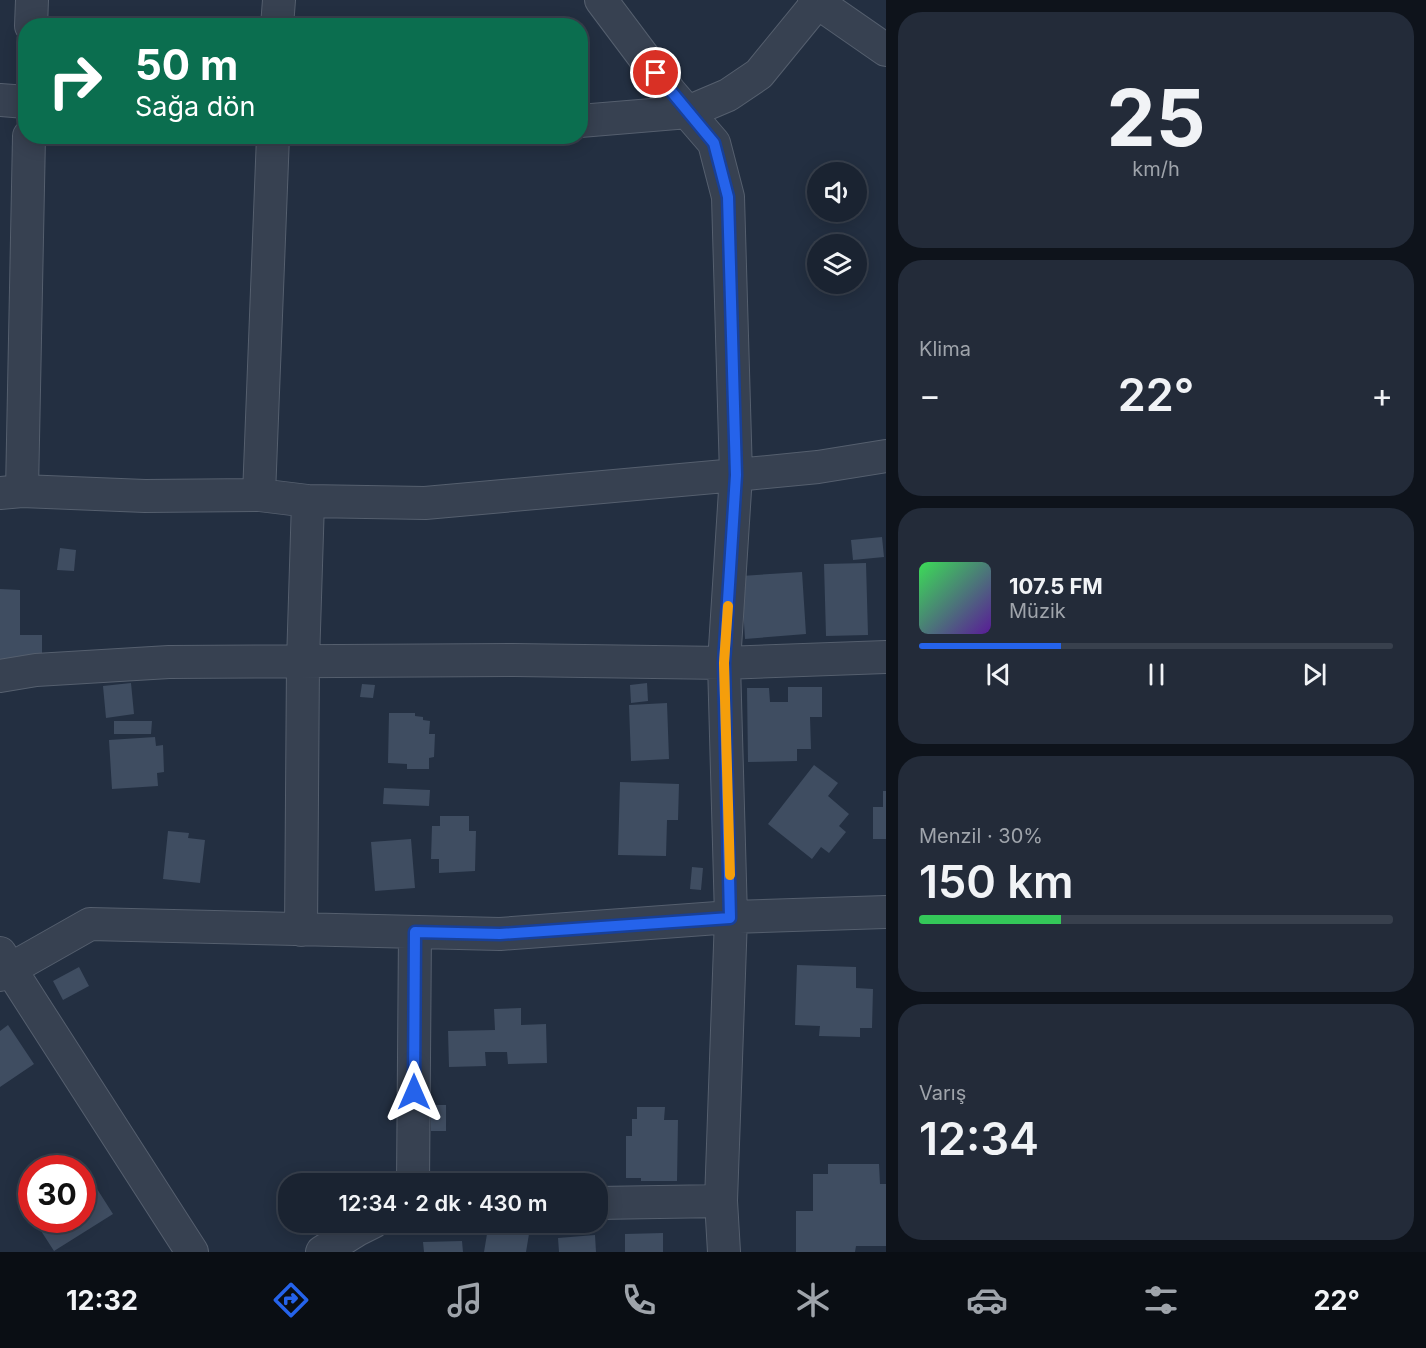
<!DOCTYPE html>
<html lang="tr">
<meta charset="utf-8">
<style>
:root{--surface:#1a2331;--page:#232b39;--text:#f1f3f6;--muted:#9fa4ab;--line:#38404d;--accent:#2563eb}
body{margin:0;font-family:Inter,sans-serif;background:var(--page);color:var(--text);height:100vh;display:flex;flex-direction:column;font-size:22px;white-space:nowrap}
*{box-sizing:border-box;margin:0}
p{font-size:20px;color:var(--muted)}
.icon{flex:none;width:33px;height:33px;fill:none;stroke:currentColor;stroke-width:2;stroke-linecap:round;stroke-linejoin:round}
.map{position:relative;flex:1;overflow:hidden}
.sheet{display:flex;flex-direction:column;gap:12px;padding:12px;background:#0e131b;width:540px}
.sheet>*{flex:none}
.top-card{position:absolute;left:18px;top:18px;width:570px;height:126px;border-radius:24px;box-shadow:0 3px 15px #0003,0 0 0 2px var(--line);background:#0b6e4f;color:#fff;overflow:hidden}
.buttons{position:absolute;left:807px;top:162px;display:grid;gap:12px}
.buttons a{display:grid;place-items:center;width:60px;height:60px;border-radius:50%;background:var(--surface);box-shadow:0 3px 15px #0003,0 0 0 2px var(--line);font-size:30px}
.speed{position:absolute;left:18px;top:1155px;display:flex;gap:12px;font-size:30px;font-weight:700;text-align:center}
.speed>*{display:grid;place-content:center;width:78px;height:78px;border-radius:50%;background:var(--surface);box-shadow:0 3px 15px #0003,0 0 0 2px var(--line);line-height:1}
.speed .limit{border:9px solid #d22;background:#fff;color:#111}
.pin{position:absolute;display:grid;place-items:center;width:51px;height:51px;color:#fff;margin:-26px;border:3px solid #fff;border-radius:50%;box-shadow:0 2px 6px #0007}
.me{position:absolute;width:66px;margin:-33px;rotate:0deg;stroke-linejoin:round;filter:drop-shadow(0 0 4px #0008)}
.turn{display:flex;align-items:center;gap:21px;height:126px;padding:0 18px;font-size:27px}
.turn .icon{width:78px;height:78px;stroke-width:2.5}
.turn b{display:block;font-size:42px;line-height:51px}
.big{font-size:45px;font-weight:600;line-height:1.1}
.sheet .card{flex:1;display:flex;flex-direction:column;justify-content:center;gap:9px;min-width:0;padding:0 21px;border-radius:24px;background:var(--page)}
.sheet .dial{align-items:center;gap:0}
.dial b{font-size:78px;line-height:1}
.song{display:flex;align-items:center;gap:18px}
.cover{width:72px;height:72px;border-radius:9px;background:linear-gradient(135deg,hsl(130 70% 55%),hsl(270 70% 35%))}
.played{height:6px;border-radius:3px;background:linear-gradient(90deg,var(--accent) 30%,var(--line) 30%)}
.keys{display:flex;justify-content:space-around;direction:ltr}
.heat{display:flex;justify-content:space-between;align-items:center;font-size:33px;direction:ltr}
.charge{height:9px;border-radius:4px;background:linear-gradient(90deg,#34c759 30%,var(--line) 0)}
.trip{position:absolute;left:278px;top:1173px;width:330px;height:60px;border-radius:24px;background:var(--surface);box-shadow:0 3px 15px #0003,0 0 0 2px var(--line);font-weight:600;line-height:60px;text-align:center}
.tab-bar{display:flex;height:96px;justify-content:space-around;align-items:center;background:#0a0e14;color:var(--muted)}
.tab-bar .icon{width:42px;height:42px}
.tab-bar .current{color:var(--accent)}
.tab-bar b{font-size:27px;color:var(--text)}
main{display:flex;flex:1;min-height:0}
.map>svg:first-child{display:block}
.building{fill:#3f4d61}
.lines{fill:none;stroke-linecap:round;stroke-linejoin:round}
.minor-casing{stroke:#555f6e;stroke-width:34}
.minor{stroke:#374151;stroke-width:32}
.route-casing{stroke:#184099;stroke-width:15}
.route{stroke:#2563eb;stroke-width:10}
.slow{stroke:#f59e0b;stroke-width:10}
</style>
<main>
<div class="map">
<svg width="886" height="1252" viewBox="0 0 886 1252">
<rect width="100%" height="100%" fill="#232f41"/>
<path class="building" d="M882 537 884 557 853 560 851 540Z
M60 548 76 550 74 571 57 570Z
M866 563 868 635 826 636 824 564Z
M802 572 806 634 745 639 741 576Z
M0 589 20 590V635H42V660H0Z
M131 683 134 714 106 718 103 686Z
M647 683 648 701 631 703 630 685Z
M362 684 375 685 373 698 360 697Z
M788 687H822V717H810L811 749H797V761L748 762 747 688H769L770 702H788Z
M667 703 669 759 631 761 629 705Z
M389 713H415V716L423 717V720L430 721 429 734H435L434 757 429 758V769H407V764L388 763Z
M114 721H152L151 734H114Z
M155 737 156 746 163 745 164 772 157 773 158 786 112 789 109 740Z
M814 765 838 783 828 796 849 814 839 826 846 832 829 853 821 847 812 859 768 824Z
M620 782 679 784 678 820H667L666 856 618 855Z
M384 788 430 790 429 806 383 804Z
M883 791H886V839H873V807H883Z
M440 816H469V831H476L475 871 439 873V859H431L432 826H440Z
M168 831 189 833 188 838 205 840 200 883 163 879Z
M411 839 415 888 375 891 371 842Z
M692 867 703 868 701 890 690 889Z
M797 965 856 967V988L873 989 872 1028H860V1037L819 1036 820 1026 795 1025Z
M79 967 89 986 63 1000 53 981Z
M521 1008V1025L546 1024 547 1063 508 1064 507 1052H485L486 1066 449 1067 448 1031 495 1030 494 1009Z
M8 1025 34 1064 0 1087V1031Z
M431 1105H446V1131H431Z
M637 1107H665L664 1120H678L677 1181H641V1178H626V1136H632V1119H637Z
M828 1164H879L880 1184H886V1246H856L855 1252H796V1211H813V1174H828Z
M85 1170 113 1214 54 1251 34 1220H82V1172Z
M32 1184V1215L18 1193Z
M488 1228 529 1234 526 1252H484Z
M663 1233V1252H625V1234Z
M595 1235 596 1252H559L558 1238Z
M462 1241 463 1252H424L423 1242Z"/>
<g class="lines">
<defs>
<path id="minor" d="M601 0 670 92 714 143 728 197 736 475 724 663 731 917 721 1201 724 1252
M814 0 886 50
M31 26 32 0
M277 26 279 0
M0 100 26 102
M580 121 688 112 728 95 759 74 817 3
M22 491 29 136
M0 493 22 491 145 496 259 495 308 501 425 503 736 475 818 467 886 456
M259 495 273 136
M0 676 36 670 169 662 514 660 724 663 886 657
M301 930 303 662 308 501
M0 953 192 1252
M0 975 90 924 500 934 731 917 886 912
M413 1184 415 932
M597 1203 721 1201
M322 1252 357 1230 373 1222"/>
</defs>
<use href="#minor" class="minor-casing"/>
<use href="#minor" class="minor"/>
</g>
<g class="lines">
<defs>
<path id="route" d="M414 1092 415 932 500 934 730 918 724 663 736 475 728 197 714 143 656 73"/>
</defs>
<use href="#route" class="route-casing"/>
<use href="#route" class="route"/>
<path class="slow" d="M728 606 724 663 730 875"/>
</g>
</svg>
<div class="buttons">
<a><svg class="icon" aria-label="sound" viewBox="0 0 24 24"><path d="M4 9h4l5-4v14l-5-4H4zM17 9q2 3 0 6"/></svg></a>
<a><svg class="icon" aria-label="layers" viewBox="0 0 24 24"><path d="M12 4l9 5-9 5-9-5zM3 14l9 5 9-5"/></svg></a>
</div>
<div class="speed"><div class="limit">30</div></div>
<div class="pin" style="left:656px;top:73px;background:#d93025"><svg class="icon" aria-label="arrive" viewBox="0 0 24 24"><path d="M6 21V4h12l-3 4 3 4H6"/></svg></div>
<svg class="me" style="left:414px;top:1092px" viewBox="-20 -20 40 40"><path d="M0-17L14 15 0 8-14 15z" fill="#2563eb" stroke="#fff" stroke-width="4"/></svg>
<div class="trip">12:34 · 2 dk · 430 m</div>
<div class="top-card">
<div class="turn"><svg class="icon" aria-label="right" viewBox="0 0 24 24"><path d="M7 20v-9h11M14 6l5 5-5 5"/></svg><div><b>50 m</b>Sağa dön</div></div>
</div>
</div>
<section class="sheet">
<div class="card dial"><b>25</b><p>km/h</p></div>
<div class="card"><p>Klima</p>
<div class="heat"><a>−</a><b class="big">22°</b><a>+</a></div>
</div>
<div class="card">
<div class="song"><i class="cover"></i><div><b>107.5 FM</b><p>Müzik</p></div></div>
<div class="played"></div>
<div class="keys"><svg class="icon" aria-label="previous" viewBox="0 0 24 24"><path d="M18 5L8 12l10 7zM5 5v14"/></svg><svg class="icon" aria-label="pause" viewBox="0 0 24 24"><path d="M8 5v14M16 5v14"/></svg><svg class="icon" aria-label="next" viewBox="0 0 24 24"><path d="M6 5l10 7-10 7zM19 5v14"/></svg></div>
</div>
<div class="card"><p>Menzil · 30%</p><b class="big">150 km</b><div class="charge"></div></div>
<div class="card"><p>Varış</p><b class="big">12:34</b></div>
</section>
</main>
<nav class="tab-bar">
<b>12:32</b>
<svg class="icon current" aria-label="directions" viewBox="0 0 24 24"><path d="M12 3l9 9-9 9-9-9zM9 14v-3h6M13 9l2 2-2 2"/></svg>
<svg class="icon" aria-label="music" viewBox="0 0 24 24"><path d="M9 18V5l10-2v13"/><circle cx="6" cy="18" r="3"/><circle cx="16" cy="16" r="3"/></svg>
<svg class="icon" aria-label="phone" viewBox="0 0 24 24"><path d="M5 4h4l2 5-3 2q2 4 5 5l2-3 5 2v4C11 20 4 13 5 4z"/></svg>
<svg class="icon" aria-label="climate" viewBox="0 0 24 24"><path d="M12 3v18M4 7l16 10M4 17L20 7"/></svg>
<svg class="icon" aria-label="car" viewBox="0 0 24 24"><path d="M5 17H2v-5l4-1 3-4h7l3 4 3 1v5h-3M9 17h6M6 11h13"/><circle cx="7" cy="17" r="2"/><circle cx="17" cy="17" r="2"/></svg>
<svg class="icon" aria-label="filters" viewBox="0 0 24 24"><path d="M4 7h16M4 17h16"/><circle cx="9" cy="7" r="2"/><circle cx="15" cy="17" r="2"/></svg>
<b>22°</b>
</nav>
